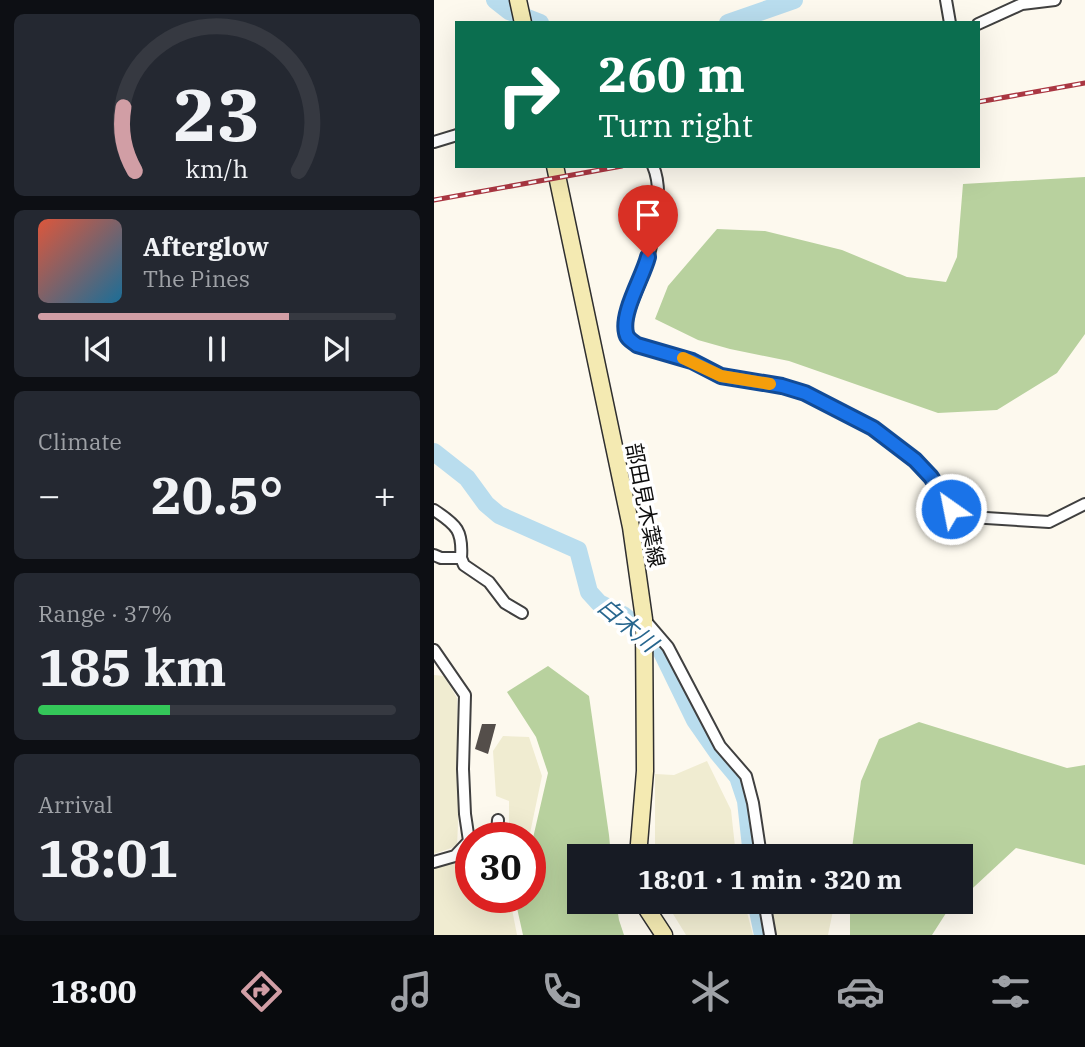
<!DOCTYPE html>
<meta charset="utf-8">
<style>
:root{--surface:#171b24;--page:#242831;--text:#f1f3f6;--muted:#9ea1a6;--line:#363941;--accent:#d19ea5}
body{margin:0;font-family:"IBM Plex Serif","Noto Sans JP",serif;background:var(--page);color:var(--text);height:100vh;display:flex;flex-direction:column;font-size:26px;white-space:nowrap}
*{box-sizing:border-box;margin:0}
p{font-size:23px;color:var(--muted)}
.icon{flex:none;width:38px;height:38px;fill:none;stroke:currentColor;stroke-width:2;stroke-linecap:round;stroke-linejoin:round}
.map{position:relative;flex:1;overflow:hidden}
.sheet{display:flex;flex-direction:column;gap:14px;padding:14px;background:#0d0f14;width:434px}
.sheet>*{flex:none}
.banner{position:absolute;left:21px;top:21px;width:525px;height:147px;border-radius:0px;box-shadow:0 7px 28px #0002;background:#0b6e4f;color:#fff;overflow:hidden}
.speed{position:absolute;left:21px;top:822px;display:flex;gap:14px;font-size:35px;font-weight:700;text-align:center}
.speed>*{display:grid;place-content:center;width:91px;height:91px;border-radius:50%;background:var(--surface);box-shadow:0 7px 28px #0002;line-height:1}
.speed .limit{border:10px solid #d22;background:#fff;color:#111}
.pin{position:absolute;display:grid;place-items:center;width:60px;height:60px;color:#fff;margin:-72px -30px;border-radius:50% 50% 50% 0;rotate:-45deg;box-shadow:0 0 7px #0007}
.pin .icon{rotate:45deg}
.me{position:absolute;width:77px;margin:-38px;rotate:327deg;stroke-linejoin:round;filter:drop-shadow(0 0 5px #0008)}
.turn{display:flex;align-items:center;gap:24px;height:147px;padding:0 28px;font-size:32px}
.turn .icon{width:91px;height:91px;stroke-width:2.5}
.turn b{display:block;font-size:49px;line-height:60px}
.big{font-size:52px;font-weight:700;line-height:1.1}
.sheet .card{flex:1;display:flex;flex-direction:column;justify-content:center;gap:10px;min-width:0;padding:0 24px;border-radius:10px;background:var(--page)}
.sheet .dial{align-items:center;gap:0}
.dial svg{height:182px;overflow:visible;fill:none;stroke:var(--line);stroke-width:7;stroke-linecap:round;text-anchor:middle}
.dial text{fill:var(--text);stroke:none}
.song{display:flex;align-items:center;gap:21px}
.cover{width:84px;height:84px;border-radius:10px;background:linear-gradient(135deg,hsl(10 70% 55%),hsl(200 70% 35%))}
.played{height:7px;border-radius:4px;background:linear-gradient(90deg,var(--accent) 70%,var(--line) 70%)}
.keys{display:flex;justify-content:space-around;direction:ltr}
.heat{display:flex;justify-content:space-between;align-items:center;font-size:38px;direction:ltr}
.charge{height:10px;border-radius:5px;background:linear-gradient(90deg,#34c759 37%,var(--line) 0)}
.trip{position:absolute;left:133px;top:844px;width:406px;height:70px;border-radius:0px;background:var(--surface);box-shadow:0 7px 28px #0002;font-weight:700;line-height:70px;text-align:center}
.tabs{display:flex;height:112px;justify-content:space-around;align-items:center;background:#090b0e;color:var(--muted)}
.tabs .icon{width:49px;height:49px}
.tabs .active{color:var(--accent)}
.tabs b{font-size:32px;color:var(--text)}
main{display:flex;flex:1;min-height:0}
.map>svg:first-child{display:block}
.farmland{fill:#f0ecd1}
.forest{fill:#b8d19e}
.lines{fill:none;stroke-linecap:round;stroke-linejoin:round}
.river{stroke:#b9ddee;stroke-width:18}
.building{fill:#544e4a}
.minor-casing{stroke:#404040;stroke-width:14}
.secondary-casing{stroke:#2f2f2f;stroke-width:19}
.minor{stroke:#fff;stroke-width:10}
.secondary{stroke:#f4eab2;stroke-width:16}
.rail-casing{stroke:#aa3742;stroke-width:5}
.rail{stroke:#fff;stroke-width:2.5;stroke-dasharray:8;stroke-linecap:butt}
.route-casing{stroke:#114b97;stroke-width:18}
.route{stroke:#1a73e8;stroke-width:12}
.slow{stroke:#f59e0b;stroke-width:12}
.labels{text-anchor:middle;dominant-baseline:central;stroke-width:7;stroke-linejoin:round;paint-order:stroke}
.street-label{font-size:21px;fill:#0d0d0d;stroke:#fff}
.water-label{font-size:23px;font-style:italic;fill:#27668e;stroke:#fff}
</style>
<main>
<section class="sheet">
<div class="card dial"><svg viewBox="0 0 100 80">
<path d="M14 69A42 42 0 1 1 86 69"/>
<path d="M14 69A42 42 0 0 1 9 41" stroke="#d19ea5"/>
<text x="50" y="56" font-size="32" font-weight="700">23</text>
<text x="50" y="72" font-size="11">km/h</text>
</svg></div>
<div class="card">
<div class="song"><i class="cover"></i><div><b>Afterglow</b><p>The Pines</p></div></div>
<div class="played"></div>
<div class="keys"><svg class="icon" aria-label="previous" viewBox="0 0 24 24"><path d="M18 5L8 12l10 7zM5 5v14"/></svg><svg class="icon" aria-label="pause" viewBox="0 0 24 24"><path d="M8 5v14M16 5v14"/></svg><svg class="icon" aria-label="next" viewBox="0 0 24 24"><path d="M6 5l10 7-10 7zM19 5v14"/></svg></div>
</div>
<div class="card"><p>Climate</p>
<div class="heat"><a>−</a><b class="big">20.5°</b><a>+</a></div>
</div>
<div class="card"><p>Range · 37%</p><b class="big">185 km</b><div class="charge"></div></div>
<div class="card"><p>Arrival</p><b class="big">18:01</b></div>
</section>
<div class="map">
<svg width="651" height="935" viewBox="0 0 651 935">
<rect width="100%" height="100%" fill="#fdf9ee"/>
<path class="farmland" d="M0 675 10 676 23 698 25 801 23 846 0 854Z
M69 736 95 737 108 776 95 838H66L75 832V801L62 796 59 751Z
M273 761 297 810 302 856H221V774L240 775Z
M37 855V898H78L77 904 83 935H0V867Z
M231 901H310L319 935H252Z
M335 901H401L394 935H341Z"/>
<path class="forest" d="M651 177V334L623 373 563 410 504 413 355 361 296 349 264 340 221 319 234 286 283 229 331 231 408 250 473 277 512 282 523 257 529 184Z
M114 666 155 696 175 835 177 856H145V901H182L185 920 190 935H89L81 899 96 898V851L114 773 102 737 73 692Z
M485 722 633 768 651 765V865L582 848 527 899V856H417L427 781 445 739Z
M416 901H524L514 910 498 935H416Z"/>
<g class="lines">
<path class="river" d="M61 0 75 11 106 23
M294 23 360 0
M0 452 33 478 52 504 65 515 144 550 155 592 165 603 189 615 224 644 261 720 284 753 304 777 312 801 318 856
M322 901 329 935"/>
</g>
<path class="building" d="M48 724H62L54 754 41 749Z"/>
<g class="lines">
<defs>
<path id="minor" d="M512 0 516 23
M544 24 588 4 621 0
M0 142 23 135
M219 166C231 193 219 242 211 269 205 287 196 303 192 321 190 333 194 338 203 345L258 361 287 376 348 386 371 393 439 428 481 460 497 476 515 506 523 513 536 517 615 522 651 504
M0 510C23 525 29 531 27 558H7L0 555
M27 558 30 565 55 582 71 603 88 613
M210 619 234 647 286 746 312 776 319 803 327 856
M0 650 31 695 29 769 31 814 35 841 21 856 0 862
M55 838 63 833 64 820
M330 901 336 935"/>
<path id="secondary" d="M84 0 89 23
M121 166 197 527 210 619 211 771 204 856
M210 901 213 909 230 935"/>
</defs>
<use href="#minor" class="minor-casing"/>
<use href="#secondary" class="secondary-casing"/>
<use href="#minor" class="minor"/>
<use href="#secondary" class="secondary"/>
<defs>
<path id="rail" d="M544 102 651 83
M0 200 188 166"/>
</defs>
<use href="#rail" class="rail-casing"/>
<use href="#rail" class="rail"/>
</g>
<g class="lines">
<defs>
<path id="route" d="M214 257C209 277 187 312 192 333 193 339 198 341 203 345L258 361 287 376 348 386 371 393 439 428 481 460 497 477 517 509"/>
</defs>
<use href="#route" class="route-casing"/>
<use href="#route" class="route"/>
<path class="slow" d="M249 358 287 376 336 384"/>
</g>
<g class="labels">
<g class="street-label">
<text transform="translate(212 505) rotate(79)">部田見木葉線</text>
</g>
<g class="water-label">
<text transform="translate(194 624) rotate(40)">白木川</text>
</g>
</g>
</svg>
<div class="speed"><div class="limit">30</div></div>
<div class="pin" style="left:214px;top:257px;background:#d93025"><svg class="icon" aria-label="arrive" viewBox="0 0 24 24"><path d="M6 21V4h12l-3 4 3 4H6"/></svg></div>
<svg class="me" style="left:517px;top:509px" viewBox="-20 -20 40 40"><circle r="17" fill="#1a73e8" stroke="#fff" stroke-width="3"/><path d="M0-11L8 9 0 5-8 9z" fill="#fff"/></svg>
<div class="trip">18:01 · 1 min · 320 m</div>
<div class="banner">
<div class="turn"><svg class="icon" aria-label="right" viewBox="0 0 24 24"><path d="M7 20v-9h11M14 6l5 5-5 5"/></svg><div><b>260 m</b>Turn right</div></div>
</div>
</div>
</main>
<nav class="tabs">
<b>18:00</b>
<svg class="icon active" aria-label="directions" viewBox="0 0 24 24"><path d="M12 3l9 9-9 9-9-9zM9 14v-3h6M13 9l2 2-2 2"/></svg>
<svg class="icon" aria-label="music" viewBox="0 0 24 24"><path d="M9 18V5l10-2v13"/><circle cx="6" cy="18" r="3"/><circle cx="16" cy="16" r="3"/></svg>
<svg class="icon" aria-label="phone" viewBox="0 0 24 24"><path d="M5 4h4l2 5-3 2q2 4 5 5l2-3 5 2v4C11 20 4 13 5 4z"/></svg>
<svg class="icon" aria-label="climate" viewBox="0 0 24 24"><path d="M12 3v18M4 7l16 10M4 17L20 7"/></svg>
<svg class="icon" aria-label="car" viewBox="0 0 24 24"><path d="M5 17H2v-5l4-1 3-4h7l3 4 3 1v5h-3M9 17h6M6 11h13"/><circle cx="7" cy="17" r="2"/><circle cx="17" cy="17" r="2"/></svg>
<svg class="icon" aria-label="filters" viewBox="0 0 24 24"><path d="M4 7h16M4 17h16"/><circle cx="9" cy="7" r="2"/><circle cx="15" cy="17" r="2"/></svg>
</nav>
